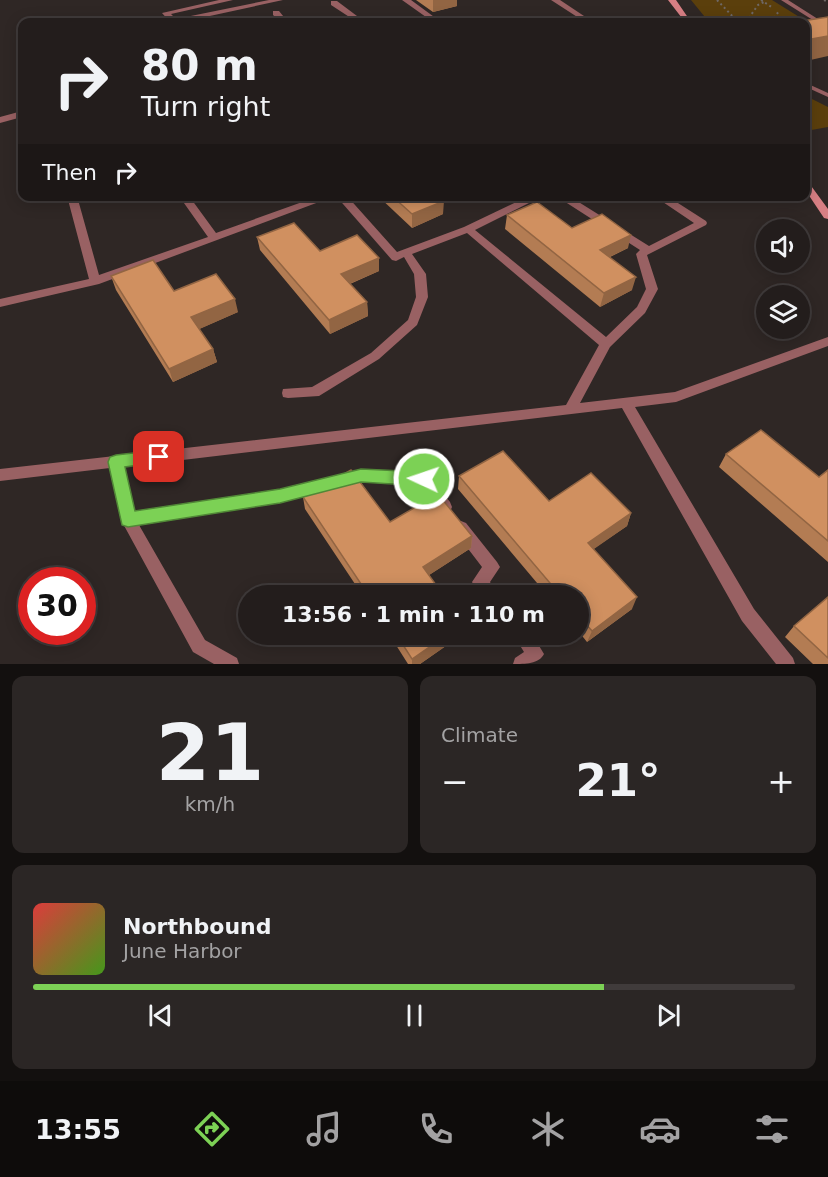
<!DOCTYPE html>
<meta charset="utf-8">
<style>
:root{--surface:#231d1c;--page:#2b2625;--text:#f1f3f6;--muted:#a3a2a3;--line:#403b3b;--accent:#7cd155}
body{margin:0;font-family:"DejaVu Sans",sans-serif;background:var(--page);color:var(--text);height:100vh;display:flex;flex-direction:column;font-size:22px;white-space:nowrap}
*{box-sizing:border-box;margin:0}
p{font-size:20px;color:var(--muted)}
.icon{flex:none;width:33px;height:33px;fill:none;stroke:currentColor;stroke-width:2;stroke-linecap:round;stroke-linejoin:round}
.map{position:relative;height:664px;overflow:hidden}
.panel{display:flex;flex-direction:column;gap:12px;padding:12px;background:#13100f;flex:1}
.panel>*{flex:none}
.guide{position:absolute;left:18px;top:18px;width:792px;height:183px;border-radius:12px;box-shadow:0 3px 15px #0003,0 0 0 2px var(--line);background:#231d1c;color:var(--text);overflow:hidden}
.controls{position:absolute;left:756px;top:219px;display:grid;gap:12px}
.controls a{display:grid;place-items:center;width:54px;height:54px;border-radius:50%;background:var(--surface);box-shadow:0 3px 15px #0003,0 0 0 2px var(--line);font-size:30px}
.speed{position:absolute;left:18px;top:567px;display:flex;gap:12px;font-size:30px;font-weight:700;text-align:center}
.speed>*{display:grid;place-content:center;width:78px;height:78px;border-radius:50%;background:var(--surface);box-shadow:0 3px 15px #0003,0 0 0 2px var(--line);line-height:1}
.speed .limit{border:9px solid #d22;background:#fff;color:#111}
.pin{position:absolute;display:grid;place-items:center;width:51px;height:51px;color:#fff;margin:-26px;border-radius:12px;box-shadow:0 3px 9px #0006}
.me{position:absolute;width:66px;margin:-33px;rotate:273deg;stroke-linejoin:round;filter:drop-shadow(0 0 4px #0008)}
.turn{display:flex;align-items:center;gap:21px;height:126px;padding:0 24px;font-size:27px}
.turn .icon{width:78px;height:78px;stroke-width:2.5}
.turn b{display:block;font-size:42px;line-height:51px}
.then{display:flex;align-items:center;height:57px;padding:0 24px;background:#0003;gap:12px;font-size:22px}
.big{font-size:45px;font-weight:600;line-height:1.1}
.panel .widget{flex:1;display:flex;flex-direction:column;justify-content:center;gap:9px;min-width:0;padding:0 21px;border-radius:12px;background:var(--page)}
.panel .dial{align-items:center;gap:0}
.dial b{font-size:78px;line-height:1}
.song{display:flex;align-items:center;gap:18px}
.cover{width:72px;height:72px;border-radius:9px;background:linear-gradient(135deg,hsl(0 70% 55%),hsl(100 70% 35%))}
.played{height:6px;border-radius:3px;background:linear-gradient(90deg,var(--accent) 75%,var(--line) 75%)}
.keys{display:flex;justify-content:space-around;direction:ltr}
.heat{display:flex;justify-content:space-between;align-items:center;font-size:33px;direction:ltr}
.panel .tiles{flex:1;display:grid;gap:12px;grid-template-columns:1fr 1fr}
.widget:last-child{grid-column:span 2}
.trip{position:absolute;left:238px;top:585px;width:351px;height:60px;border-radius:30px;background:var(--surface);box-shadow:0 3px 15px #0003,0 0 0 2px var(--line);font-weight:600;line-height:60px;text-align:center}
.dock{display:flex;height:96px;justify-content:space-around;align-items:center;background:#0e0c0b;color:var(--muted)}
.dock .icon{width:42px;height:42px}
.dock .selected{color:var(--accent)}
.dock b{font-size:27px;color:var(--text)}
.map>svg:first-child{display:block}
.green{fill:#5b3f0c}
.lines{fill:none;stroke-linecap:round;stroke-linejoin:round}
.path{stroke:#6f6866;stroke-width:2;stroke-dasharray:2 3;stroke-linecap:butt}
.lane{fill:#996163;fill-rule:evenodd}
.street{fill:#996163;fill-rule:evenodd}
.secondary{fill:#d87f84;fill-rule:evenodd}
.wall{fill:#b37c53}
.shaded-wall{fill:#926543}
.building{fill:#d09060;stroke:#926543;stroke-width:1.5}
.route{fill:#7cd155;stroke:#518837;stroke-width:1.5}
</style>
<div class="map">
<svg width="828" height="664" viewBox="0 0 828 664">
<rect width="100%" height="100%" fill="#2f2725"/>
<path class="green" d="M691 0H772L801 18 783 22H709Z
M806 96 828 107V127L806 131Z"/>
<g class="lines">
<path class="path" d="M717 0 738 22
M761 0 773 8
M824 0 828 2
M746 22 758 5 764 2
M771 22 779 11"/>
<path class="lane" d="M781 0H788L821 21 816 22Z
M806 83 828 93V97L806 87Z"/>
<path class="street" d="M219 0H233L171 14 176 19 269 0H283L182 22H170L162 13Z
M402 0H411L441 22H433Z
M551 0H560L593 22H585Z
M331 1H337L365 22H357L331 5Z
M273 11H279L288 22H281L273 15Z
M22 111V117L0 123V117Z
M67 196H77L99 275 208 237 179 196H189L216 233 319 196H335L99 284 0 307V299L89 279Z
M336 196H347L397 252 464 227 529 196H543L475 230 606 337 637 307 646 289 636 254 640 250 556 196H569L649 246 694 223 654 196H667L706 221 707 223 706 225 647 255 658 289 645 313 610 347 580 403 675 392 828 337V346L676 402 635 407 754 609 793 658 795 664H776L742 621 622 408 124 467 134 513 280 490 361 470 429 475 450 502 452 507 450 512 445 513 440 512 420 485 361 482 280 502 139 525 205 640 237 658 239 664H214L193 652 121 520 110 468 0 481V469L566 405 599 345 467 233 412 254 426 274 428 297 417 325 379 359 319 396 288 398 283 397 282 393 283 389 312 387 371 353 408 320 416 297 414 274 404 257 396 261 392 260Z
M461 521 466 523 497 562 500 567 490 582 498 596H480L472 582 482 567 456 533 454 528 456 523Z
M513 634H532L544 654C539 664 525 664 513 664L515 658 524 652Z"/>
<path class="secondary" d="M668 0H676L691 22H685Z
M806 182 809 183 828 209V219L824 218 806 191Z"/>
</g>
<path class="wall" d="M416 0H457V6L433 12Z
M378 196H438L443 214 412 228Z
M507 215 572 228 628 248 610 257 632 290 600 307 505 229Z
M257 237 320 251 379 258V271L350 284 367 302 368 316 330 334 260 250Z
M111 276 174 291 238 312 199 329 213 349 217 362 173 382 116 290Z
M726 454 819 477 828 470V562L719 467Z
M459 476 549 501 631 513 627 526 593 549 632 609 587 642 579 632V596H548L458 489Z
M303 497 390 522 472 536 471 548 429 575 444 596H363L305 509Z
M828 597V664H813L785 637 794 626Z
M389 634H463L420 664H408Z"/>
<path class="shaded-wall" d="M433 0H457V6L433 12Z
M828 36V56L806 61V40Z
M444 201 443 214 412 228V214Z
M631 235 628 248 597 263 600 250Z
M379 258V271L342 287 341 274Z
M636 277 632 290 600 307 604 293Z
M235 299 238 312 195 331 191 317Z
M367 302 368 316 330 334 329 320Z
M213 349 217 362 173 382 169 369Z
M631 513 627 526 584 556 588 543Z
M472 536 471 548 423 579V567Z
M637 597 632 609 587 642 592 631Z
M448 634H463L420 664H412V659Z"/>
<path class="building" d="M828 17V36L806 40V22H796Z
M392 196H438L444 201 412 214Z
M537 202 572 228 602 214 631 235 600 250 636 277 604 293 507 215Z
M294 223 320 251 357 235 379 258 341 274 367 302 329 320 257 237Z
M153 260 174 291 216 274 235 299 191 317 213 349 169 369 111 276Z
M761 430 819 477 828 470V541L726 454Z
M503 451 549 501 591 473 631 513 588 543 637 597 592 631 579 616V596H561L459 476Z
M351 470 390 522 438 494 472 536 423 567 444 596H369L303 497Z
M828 597V658L794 626Z
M396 634H448L412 659Z"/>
<path class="route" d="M159 450 164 452 167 457 164 462 125 467 135 511 280 489 361 469 424 472 429 474 432 479 429 484 424 486 361 482 280 503 128 527 122 525 108 462 110 457 116 455Z"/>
</svg>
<div class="controls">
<a><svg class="icon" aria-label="sound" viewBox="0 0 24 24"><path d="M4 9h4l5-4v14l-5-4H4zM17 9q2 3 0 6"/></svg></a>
<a><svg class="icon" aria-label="layers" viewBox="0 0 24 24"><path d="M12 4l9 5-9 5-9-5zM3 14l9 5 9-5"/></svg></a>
</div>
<div class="speed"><div class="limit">30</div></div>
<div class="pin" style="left:159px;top:457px;background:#d93025"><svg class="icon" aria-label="arrive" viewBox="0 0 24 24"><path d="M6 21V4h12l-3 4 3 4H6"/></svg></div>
<svg class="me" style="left:424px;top:479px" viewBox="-20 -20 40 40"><circle r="17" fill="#7cd155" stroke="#fff" stroke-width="3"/><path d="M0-11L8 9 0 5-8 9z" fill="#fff"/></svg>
<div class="trip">13:56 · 1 min · 110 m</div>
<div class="guide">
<div class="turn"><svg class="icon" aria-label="right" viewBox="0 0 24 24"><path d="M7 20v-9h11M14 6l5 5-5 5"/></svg><div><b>80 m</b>Turn right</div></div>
<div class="then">Then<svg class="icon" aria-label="right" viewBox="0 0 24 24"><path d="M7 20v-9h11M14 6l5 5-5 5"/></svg></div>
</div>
</div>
<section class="panel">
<div class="tiles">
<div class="widget dial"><b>21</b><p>km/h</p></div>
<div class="widget"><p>Climate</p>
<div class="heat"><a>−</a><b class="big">21°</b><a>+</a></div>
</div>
<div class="widget">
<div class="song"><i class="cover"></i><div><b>Northbound</b><p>June Harbor</p></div></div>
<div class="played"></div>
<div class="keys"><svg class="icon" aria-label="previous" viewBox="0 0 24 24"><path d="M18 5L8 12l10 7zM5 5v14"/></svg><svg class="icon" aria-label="pause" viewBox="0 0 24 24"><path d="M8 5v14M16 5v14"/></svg><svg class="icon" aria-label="next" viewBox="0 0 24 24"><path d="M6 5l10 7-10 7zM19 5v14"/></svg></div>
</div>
</div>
</section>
<nav class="dock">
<b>13:55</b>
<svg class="icon selected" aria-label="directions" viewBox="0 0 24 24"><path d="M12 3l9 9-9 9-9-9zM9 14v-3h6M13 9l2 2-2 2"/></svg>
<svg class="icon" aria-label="music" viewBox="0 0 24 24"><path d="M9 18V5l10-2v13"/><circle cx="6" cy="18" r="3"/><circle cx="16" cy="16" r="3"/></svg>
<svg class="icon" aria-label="phone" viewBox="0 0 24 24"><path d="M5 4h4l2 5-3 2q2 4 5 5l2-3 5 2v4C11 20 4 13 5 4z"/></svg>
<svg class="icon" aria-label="climate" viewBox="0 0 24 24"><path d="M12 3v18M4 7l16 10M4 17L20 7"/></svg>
<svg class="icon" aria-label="car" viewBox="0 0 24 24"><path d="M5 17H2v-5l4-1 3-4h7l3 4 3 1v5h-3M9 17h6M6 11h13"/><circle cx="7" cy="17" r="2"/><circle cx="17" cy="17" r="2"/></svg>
<svg class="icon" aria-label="filters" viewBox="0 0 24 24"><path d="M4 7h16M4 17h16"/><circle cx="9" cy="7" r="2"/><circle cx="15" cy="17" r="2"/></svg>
</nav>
